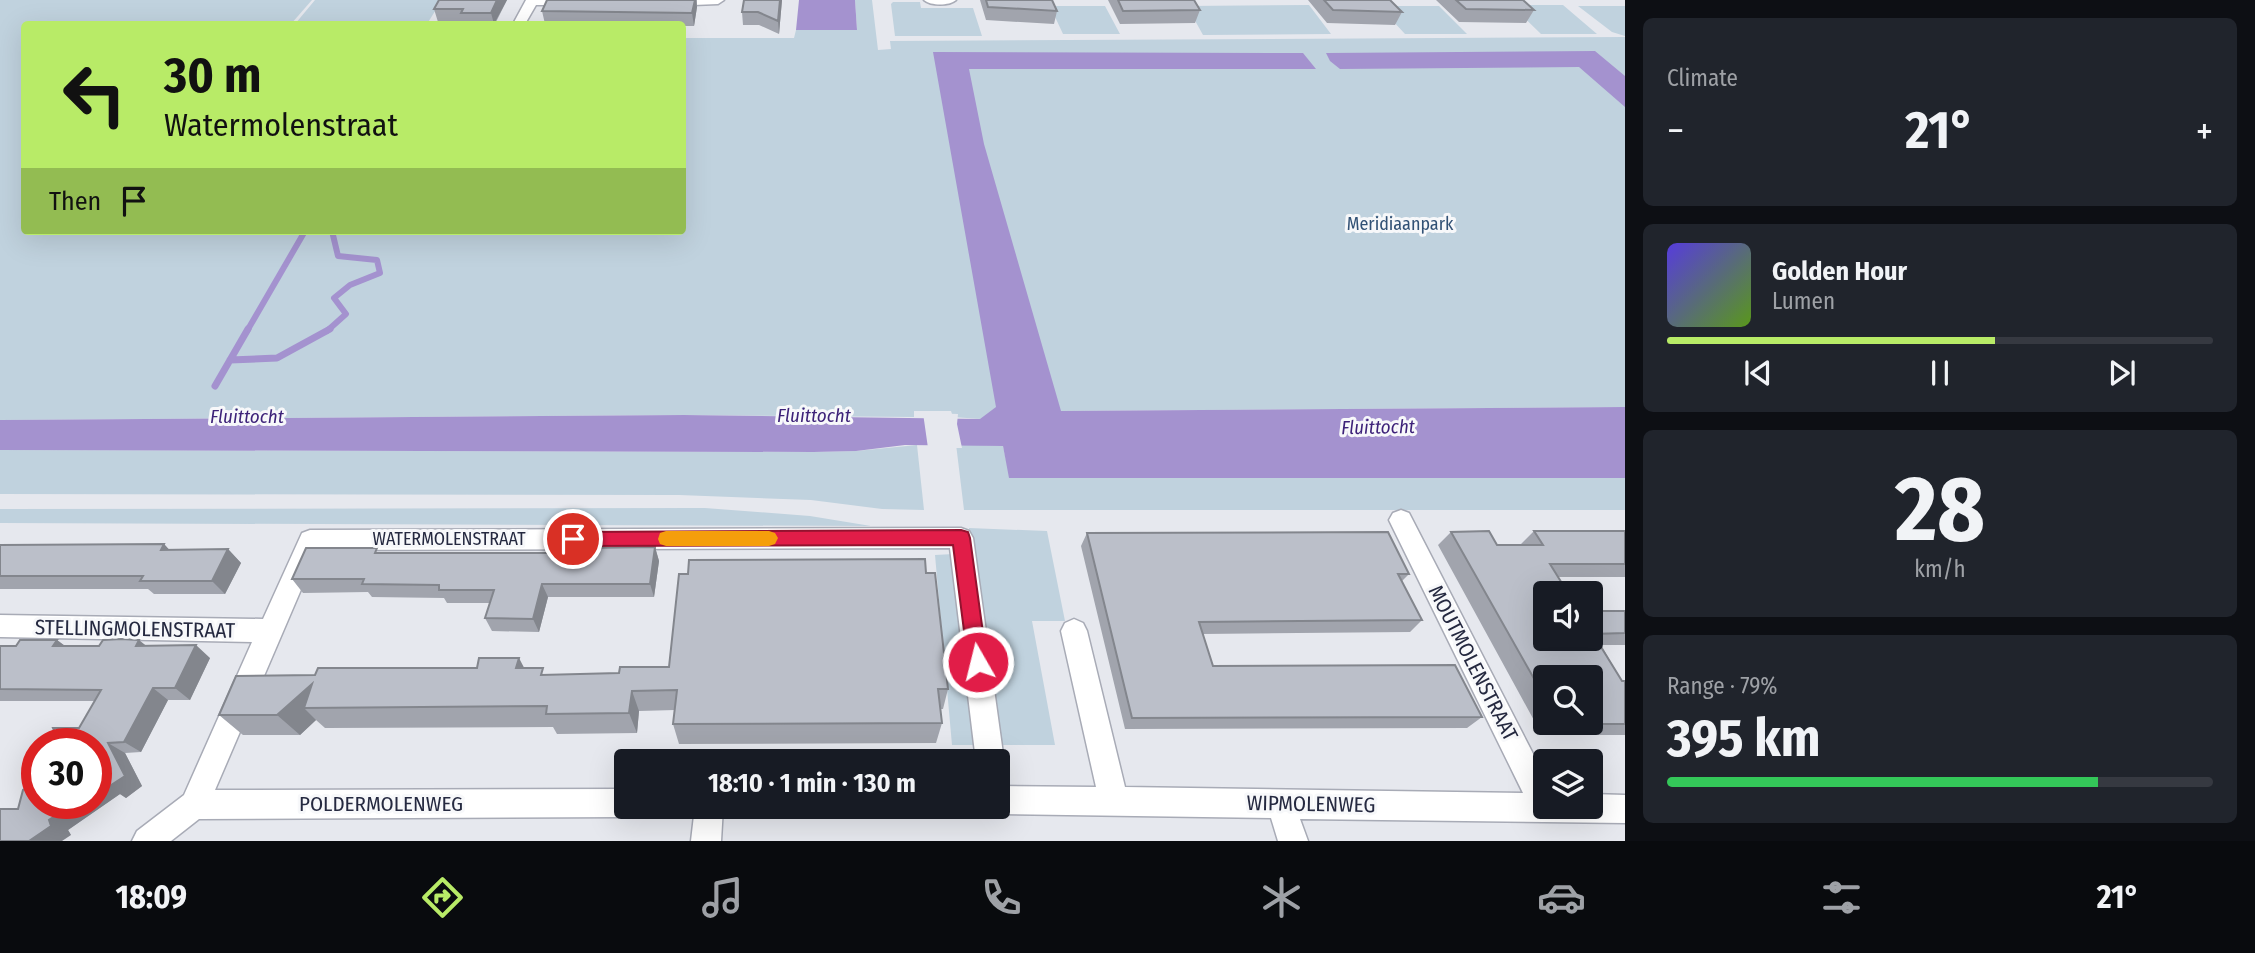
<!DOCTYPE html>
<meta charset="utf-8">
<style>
:root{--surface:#171b24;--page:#20242c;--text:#f1f3f6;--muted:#9ea1a6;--line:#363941;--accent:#b8eb67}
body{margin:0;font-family:"Fira Sans Condensed",sans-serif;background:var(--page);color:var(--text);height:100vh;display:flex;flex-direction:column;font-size:26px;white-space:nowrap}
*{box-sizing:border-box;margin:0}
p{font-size:23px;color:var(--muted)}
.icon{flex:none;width:38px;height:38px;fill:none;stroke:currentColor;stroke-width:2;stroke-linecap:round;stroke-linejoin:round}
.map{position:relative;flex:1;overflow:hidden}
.side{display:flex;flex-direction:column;gap:18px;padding:18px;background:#0d0f14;width:630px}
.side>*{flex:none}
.top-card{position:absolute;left:21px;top:21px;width:665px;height:214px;border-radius:7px;box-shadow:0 7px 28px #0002;background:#b8eb67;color:#111;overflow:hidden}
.controls{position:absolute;left:1533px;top:581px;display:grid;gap:14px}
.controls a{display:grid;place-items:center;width:70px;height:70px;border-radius:7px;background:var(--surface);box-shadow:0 7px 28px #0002;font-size:35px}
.speed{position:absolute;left:21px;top:728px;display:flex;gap:14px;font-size:35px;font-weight:700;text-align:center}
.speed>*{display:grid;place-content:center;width:91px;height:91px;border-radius:50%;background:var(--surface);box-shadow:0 7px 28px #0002;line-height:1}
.speed .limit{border:10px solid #d22;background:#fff;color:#111}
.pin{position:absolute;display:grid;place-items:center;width:60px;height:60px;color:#fff;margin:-30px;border:4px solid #fff;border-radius:50%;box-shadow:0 2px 7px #0007}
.me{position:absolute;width:77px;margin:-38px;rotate:352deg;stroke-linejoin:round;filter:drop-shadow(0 0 5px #0008)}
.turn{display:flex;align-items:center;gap:24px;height:147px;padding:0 28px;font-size:32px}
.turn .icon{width:91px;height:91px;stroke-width:2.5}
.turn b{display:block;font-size:49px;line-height:60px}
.then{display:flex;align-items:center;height:66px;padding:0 28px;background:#0003;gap:14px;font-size:26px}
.big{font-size:52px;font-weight:700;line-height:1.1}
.side .widget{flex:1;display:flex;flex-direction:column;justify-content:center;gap:10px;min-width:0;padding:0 24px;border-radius:10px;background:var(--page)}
.side .dial{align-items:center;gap:0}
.dial b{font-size:91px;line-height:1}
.song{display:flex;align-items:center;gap:21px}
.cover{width:84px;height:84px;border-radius:10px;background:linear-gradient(135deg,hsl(250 70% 55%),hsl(90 70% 35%))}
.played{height:7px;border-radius:4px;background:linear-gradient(90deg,var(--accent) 60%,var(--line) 60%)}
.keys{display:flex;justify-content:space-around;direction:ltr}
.heat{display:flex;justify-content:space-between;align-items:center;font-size:38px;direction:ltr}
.charge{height:10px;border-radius:5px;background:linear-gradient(90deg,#34c759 79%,var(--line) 0)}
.trip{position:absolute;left:614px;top:749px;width:396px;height:70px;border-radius:7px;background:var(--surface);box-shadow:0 7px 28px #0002;font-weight:700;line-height:70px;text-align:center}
.tabs{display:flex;height:112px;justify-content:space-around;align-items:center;background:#090b0e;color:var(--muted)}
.tabs .icon{width:49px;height:49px}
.tabs .on{color:var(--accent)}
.tabs b{font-size:32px;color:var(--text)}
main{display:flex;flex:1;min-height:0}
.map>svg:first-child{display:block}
.green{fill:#c0d2de}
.water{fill:#a492cf}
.pier{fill:#e6e8ee}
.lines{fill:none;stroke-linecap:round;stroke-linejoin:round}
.stream-far1{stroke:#a492cf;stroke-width:6}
.stream{stroke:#a492cf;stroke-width:7}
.street-casing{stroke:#a8abb6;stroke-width:3}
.street{fill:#fff;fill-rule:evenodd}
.wall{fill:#a1a4ad;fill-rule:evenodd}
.shaded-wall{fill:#83868d}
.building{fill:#bbbfc9;stroke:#83868d;stroke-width:2}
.route{fill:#e11d48;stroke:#92132f;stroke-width:2}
.slow{fill:#f59e0b}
.labels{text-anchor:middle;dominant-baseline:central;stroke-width:6;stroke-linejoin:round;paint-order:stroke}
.park-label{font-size:18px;fill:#315175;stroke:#f7f8fa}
.street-label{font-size:18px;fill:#252940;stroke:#f7f8fa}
.water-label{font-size:19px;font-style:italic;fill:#3d2279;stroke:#f7f8fa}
.near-street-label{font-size:21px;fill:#252940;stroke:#f7f8fa}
</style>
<main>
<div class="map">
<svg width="1625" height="841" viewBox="0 0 1625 841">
<rect width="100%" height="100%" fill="#e6e8ee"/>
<path class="green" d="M0 0H312L291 24H24V231H682L683 38H794L796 30H857L855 0H872L878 50 891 49 890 41 1625 37V407L1062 411 980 419 953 417 951 411H914V417L684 415 0 420Z
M315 0H442L427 24H295Z
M893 2H920L921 8H973L982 36H895L891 4Z
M1309 5 1331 34 1203 35 1187 6Z
M1511 5H1563L1597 34H1541Z
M1050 6H1105L1120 34H1063Z
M1379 6H1439L1467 34H1405Z
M1578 6H1625V36L1612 32Z
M956 444 1003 446 1010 478H1625V510H964Z
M917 445 924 510 882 509 811 500 679 495 0 494V450L813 452 856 451Z
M705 508 810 516 871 526 0 523V509Z
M969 528 1047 531 1065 621H1032L1055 745H952L935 555 972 553Z"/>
<path class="water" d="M799 0H855L857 30H796Z
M1595 51 1625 76V107L1579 67 1340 69 1330 61 1326 53Z
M933 52 1303 53 1316 69H969L984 144 1061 411 1625 407V478H1009L1003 446 905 445 856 451 813 452 0 450V420L684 415 980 419 996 407Z"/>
<path class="pier" d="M923 413 958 414 957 424 962 448H928Z"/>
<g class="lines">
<path class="stream-far1" d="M247 331 305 231
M327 331 346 314 334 298 350 285 380 273 377 260 338 256 332 231"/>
<path class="stream" d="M230 360 277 358 330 329
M215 386 248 329"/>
<defs>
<path id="street" d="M526 0H580V1L574 5H536L525 24H513Z
M664 0H724L718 4 669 6 665 5Z
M924 0H956C949 6 931 6 924 0Z
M1401 510 1409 513 1545 777V807H1591V794L1625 795V823L1300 819 1308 841H1278L1271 818 998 814 988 810 986 807H998V786L1096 787 1061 631 1065 623 1074 619 1083 623 1087 631 1125 787 1523 793 1389 520 1393 513Z
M961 528 969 531 973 538 1004 761 998 772V761H976L950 548 318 550 215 790 626 789V807H639L636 813 626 817 199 819 171 841H132L137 831 184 795 252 642 0 637V615L263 619 302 533 310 530Z
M695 807H723L721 841H691Z"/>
</defs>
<use href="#street" class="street-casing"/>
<use href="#street" class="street"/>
</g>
<path class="wall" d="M439 0H507L495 24H465L464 22H438L434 9Z
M547 0H697V7L694 26H682V24H545L542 11Z
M744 0H782L779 34 759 25H743L742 12Z
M980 0H1052L1057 11 1054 24 986 20Z
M1108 0H1194L1200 10 1195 23 1120 24Z
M1308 0H1390L1402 12 1395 25 1327 23Z
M1436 0H1523L1534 10 1526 23 1459 22Z
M1534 531H1625V577H1558L1545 639 1591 611H1625V645H1601L1622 681H1625V735H1542L1438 545 1451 532 1497 545H1520ZM1545 677 1591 723H1545Z
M1087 533 1409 574 1402 581 1422 620 1410 632 1202 634 1213 666 1482 717 1467 728 1125 729 1081 546Z
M164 544 169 550 228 549 241 563 225 594H154L148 589H0V545Z
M655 547 659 561 654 597H548L539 632 492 631 485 618 490 603H447L444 598 372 597 368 592 303 593 292 579 380 553H584Z
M926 573 948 689 943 709H940L942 723 936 743 679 744 673 724 675 710 639 711 637 733 557 734 553 727 325 728 316 720 300 735H243L219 715 315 675 524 668 546 675 619 673 669 667Z
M57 640 65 646H146L210 658 190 700H168L141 752 125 753 142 786 126 798 120 794 68 830 71 835 18 809 96 803 79 728 95 701H0V646H16Z"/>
<path class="shaded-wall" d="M497 0H507L494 24 491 13Z
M695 0H696L697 7 694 26 692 13Z
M780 0H782L779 34 778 21Z
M164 544 177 558 161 550Z
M655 547 659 561 654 597 650 584Z
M228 549 241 563 225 594 212 581Z
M542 584 548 597 539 632 533 619Z
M57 640 73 652 53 646Z
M139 640 154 652 136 646Z
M196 645 210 658 190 700 175 688Z
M519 658 530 679 516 668Z
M312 684 304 708 316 720 300 735 277 715Z
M153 688 168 700 141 752 124 742Z
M632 691 639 711 637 733 629 713Z
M108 743 125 753 142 786 126 798 120 794 68 830 71 835 62 841H29L49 820 74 803H96V788Z"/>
<path class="building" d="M439 0H497L491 13H461L463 9H434Z
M547 0H695L692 13 542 11Z
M744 0H780L778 21 758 12H742Z
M986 0H1052L1057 11 988 7Z
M1118 0H1194L1200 10 1123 11Z
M1324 0H1390L1402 12 1333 10Z
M1456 0H1523L1534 10 1466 9Z
M1489 531 1497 545H1543L1534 531H1625V564H1550L1568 593H1545V639H1591V611H1625V633L1593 634 1622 681H1625V724H1560L1559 723H1591V677H1545V698L1451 532Z
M1388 532 1409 574H1398L1422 620 1199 622 1213 666 1455 665 1482 717 1132 718 1087 533Z
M164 544 161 550 228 549 212 581H140L143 576H0V545Z
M655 547 650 584H542L533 619 485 618 494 590H439V585L362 584 364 579H292L306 548H377L375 553H584L585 548Z
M925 559 926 573H935L948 689H938L942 723 673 724 677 690 632 691 629 713 546 714 547 706 304 708 312 684 277 715H219L236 676 315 675 318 668H477L479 658H519L516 668H543L541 675 619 673 620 667H669L679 574H688L689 560Z
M121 639 139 640 136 646 196 645 175 688H153L124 742 108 743 125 776 108 787 105 782 96 788V744H60L53 728H79L101 690 0 689V646H16L20 640H57L53 646H99L103 640Z
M37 781V803H74L49 820 51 826 29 841H0V809H18L23 790Z"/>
<path class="route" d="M961 530 968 532 970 538 987 662 985 668 978 671 971 668 968 662 953 545 573 546 567 544 564 539 567 534 573 532Z"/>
<path class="slow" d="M666 531H769L775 533 778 538 775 544 769 546H666L660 544 658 539 660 533Z"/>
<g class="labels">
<g class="park-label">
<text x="1400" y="224">Meridiaanpark</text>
</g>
<g class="street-label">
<text x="449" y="539">WATERMOLENSTRAAT</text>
</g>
<g class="water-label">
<text x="814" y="415">Fluittocht</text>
<text x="247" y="416">Fluittocht</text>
<text transform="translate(1378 427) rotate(-1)">Fluittocht</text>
</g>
<g class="near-street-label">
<text transform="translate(135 629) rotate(1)">STELLINGMOLENSTRAAT</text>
<text transform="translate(1473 663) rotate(63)">MOUTMOLENSTRAAT</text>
<text x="381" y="804">POLDERMOLENWEG</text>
<text transform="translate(1311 804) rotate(1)">WIPMOLENWEG</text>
</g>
</g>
</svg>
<div class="controls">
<a><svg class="icon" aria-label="sound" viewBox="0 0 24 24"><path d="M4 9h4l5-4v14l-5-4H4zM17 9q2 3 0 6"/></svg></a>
<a><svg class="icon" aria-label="search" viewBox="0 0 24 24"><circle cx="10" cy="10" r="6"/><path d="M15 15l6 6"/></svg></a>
<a><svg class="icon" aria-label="layers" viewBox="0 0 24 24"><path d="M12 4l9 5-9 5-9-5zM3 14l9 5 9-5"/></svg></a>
</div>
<div class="speed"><div class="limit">30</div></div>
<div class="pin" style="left:573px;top:539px;background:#d93025"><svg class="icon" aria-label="arrive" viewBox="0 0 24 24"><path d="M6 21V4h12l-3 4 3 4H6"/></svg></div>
<svg class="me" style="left:978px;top:662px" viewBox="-20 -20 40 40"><circle r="17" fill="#e11d48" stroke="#fff" stroke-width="3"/><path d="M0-11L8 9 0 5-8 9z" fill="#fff"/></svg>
<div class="trip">18:10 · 1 min · 130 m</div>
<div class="top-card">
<div class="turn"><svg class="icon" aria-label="left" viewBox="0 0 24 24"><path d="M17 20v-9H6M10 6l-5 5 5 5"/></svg><div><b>30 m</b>Watermolenstraat</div></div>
<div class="then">Then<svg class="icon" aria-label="arrive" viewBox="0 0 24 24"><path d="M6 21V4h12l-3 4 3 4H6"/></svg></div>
</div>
</div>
<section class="side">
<div class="widget"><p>Climate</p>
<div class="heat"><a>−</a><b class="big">21°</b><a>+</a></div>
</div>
<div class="widget">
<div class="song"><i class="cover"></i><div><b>Golden Hour</b><p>Lumen</p></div></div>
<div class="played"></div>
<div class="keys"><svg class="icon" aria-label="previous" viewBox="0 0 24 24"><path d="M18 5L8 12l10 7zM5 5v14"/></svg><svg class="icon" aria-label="pause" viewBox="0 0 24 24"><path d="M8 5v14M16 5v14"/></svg><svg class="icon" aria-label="next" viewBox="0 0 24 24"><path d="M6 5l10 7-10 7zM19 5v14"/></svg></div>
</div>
<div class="widget dial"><b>28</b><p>km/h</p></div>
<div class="widget"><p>Range · 79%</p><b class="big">395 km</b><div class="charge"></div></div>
</section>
</main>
<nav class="tabs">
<b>18:09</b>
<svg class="icon on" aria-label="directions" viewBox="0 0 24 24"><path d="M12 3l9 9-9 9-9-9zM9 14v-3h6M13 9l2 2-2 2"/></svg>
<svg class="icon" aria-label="music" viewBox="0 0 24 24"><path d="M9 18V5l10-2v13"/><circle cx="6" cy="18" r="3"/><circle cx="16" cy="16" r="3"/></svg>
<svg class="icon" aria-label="phone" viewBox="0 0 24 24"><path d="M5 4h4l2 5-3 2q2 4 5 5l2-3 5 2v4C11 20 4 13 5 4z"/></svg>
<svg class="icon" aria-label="climate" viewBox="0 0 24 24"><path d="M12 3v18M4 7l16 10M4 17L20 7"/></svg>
<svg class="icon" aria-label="car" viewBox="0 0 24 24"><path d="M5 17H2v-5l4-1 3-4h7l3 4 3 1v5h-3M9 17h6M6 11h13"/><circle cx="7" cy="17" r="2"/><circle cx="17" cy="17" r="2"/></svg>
<svg class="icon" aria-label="filters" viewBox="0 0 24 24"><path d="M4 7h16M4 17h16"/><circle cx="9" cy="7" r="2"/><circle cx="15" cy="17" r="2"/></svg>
<b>21°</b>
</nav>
